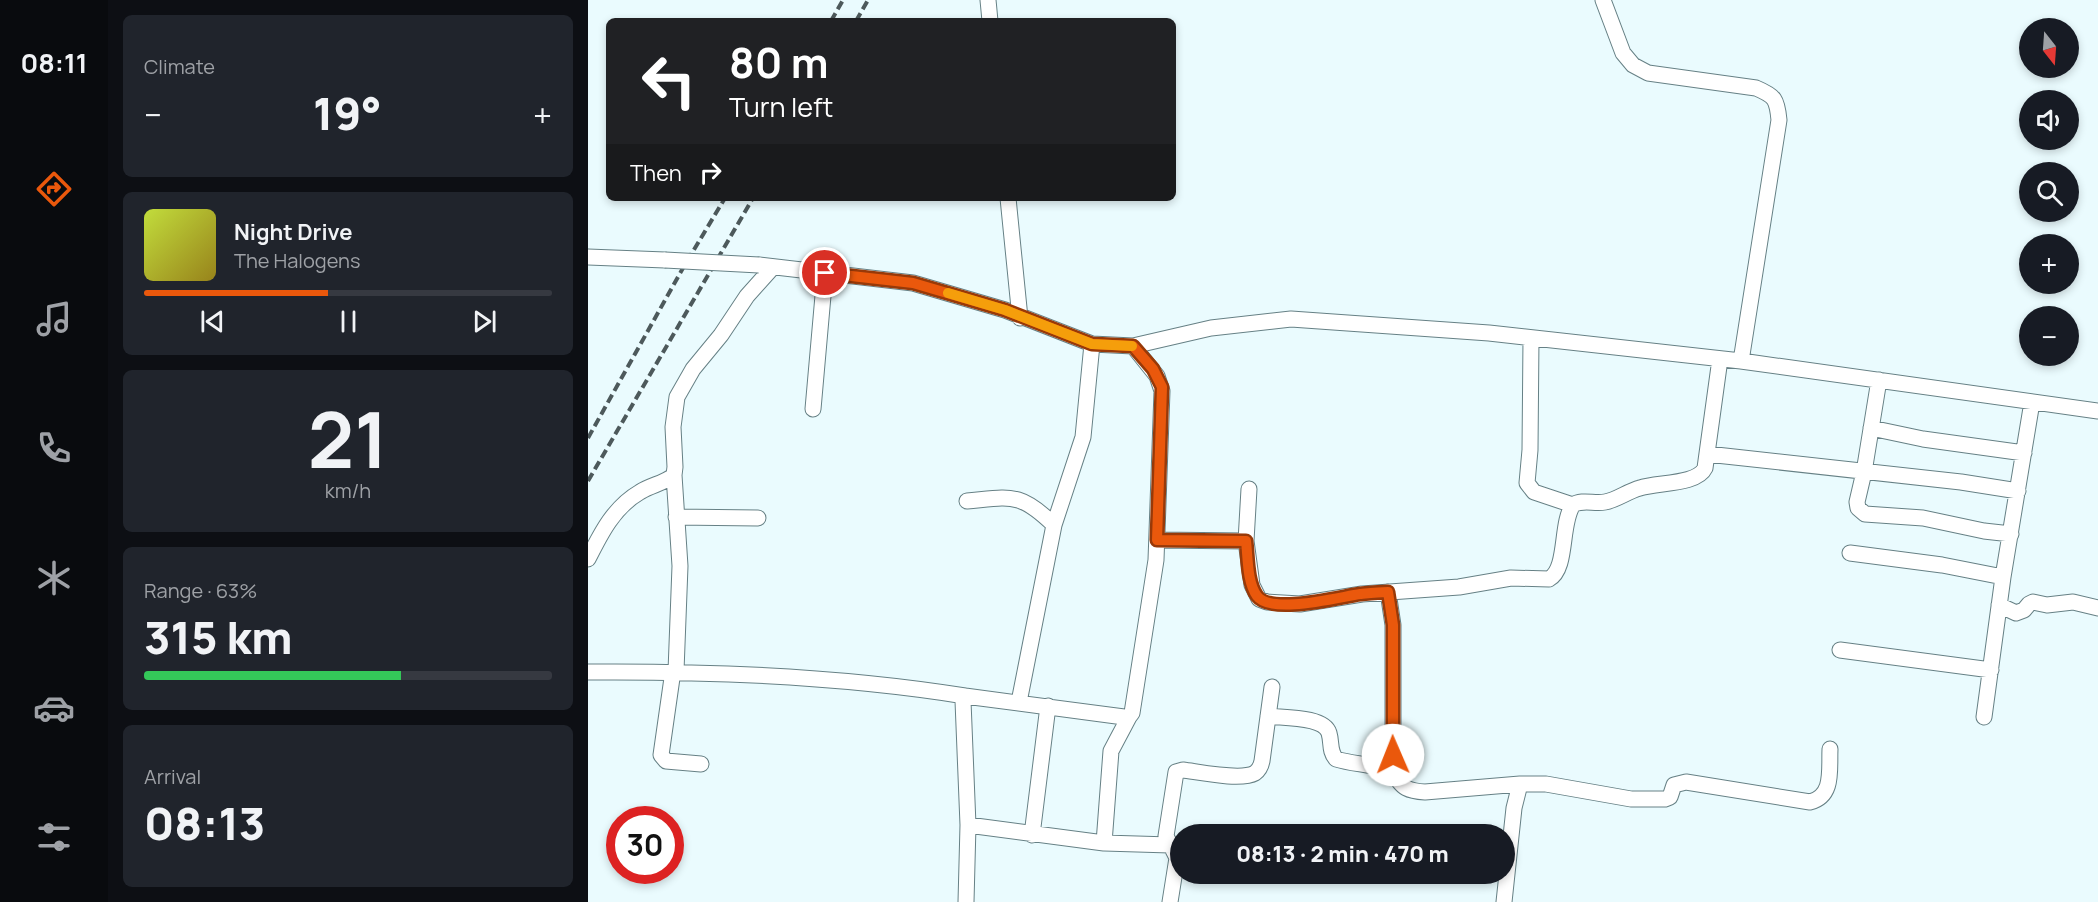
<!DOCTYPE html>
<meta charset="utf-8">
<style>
:root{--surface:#171b24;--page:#20242c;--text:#f1f3f6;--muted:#9ea1a6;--line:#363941;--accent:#ea580c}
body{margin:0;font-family:Manrope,sans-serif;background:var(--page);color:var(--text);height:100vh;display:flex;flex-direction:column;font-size:22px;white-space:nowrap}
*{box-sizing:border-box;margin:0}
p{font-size:20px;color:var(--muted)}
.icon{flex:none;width:33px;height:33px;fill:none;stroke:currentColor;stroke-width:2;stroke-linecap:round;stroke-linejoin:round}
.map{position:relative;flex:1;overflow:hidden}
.side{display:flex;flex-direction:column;gap:15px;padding:15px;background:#0d0f14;width:480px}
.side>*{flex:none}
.hud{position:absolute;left:18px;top:18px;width:570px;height:183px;border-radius:9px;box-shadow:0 3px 9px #0003;background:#202124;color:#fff;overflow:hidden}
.needle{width:39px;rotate:163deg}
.controls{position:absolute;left:1431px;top:18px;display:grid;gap:12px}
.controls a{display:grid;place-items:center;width:60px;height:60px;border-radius:50%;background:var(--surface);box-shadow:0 3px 9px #0003;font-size:30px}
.speed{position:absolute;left:18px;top:806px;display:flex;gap:12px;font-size:30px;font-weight:700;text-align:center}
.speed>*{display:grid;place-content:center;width:78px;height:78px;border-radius:50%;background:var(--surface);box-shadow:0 3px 9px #0003;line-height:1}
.speed .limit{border:9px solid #d22;background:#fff;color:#111}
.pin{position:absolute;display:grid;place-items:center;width:51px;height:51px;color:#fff;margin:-26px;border:3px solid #fff;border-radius:50%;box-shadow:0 2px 6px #0007}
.me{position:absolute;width:66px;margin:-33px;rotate:359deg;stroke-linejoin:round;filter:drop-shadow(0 0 4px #0008)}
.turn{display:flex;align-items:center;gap:21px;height:126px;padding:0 24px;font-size:27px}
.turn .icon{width:78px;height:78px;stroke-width:2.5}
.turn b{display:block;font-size:42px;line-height:51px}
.then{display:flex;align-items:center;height:57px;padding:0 24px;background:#0003;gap:12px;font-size:22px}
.big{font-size:45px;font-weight:800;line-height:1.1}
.side .card{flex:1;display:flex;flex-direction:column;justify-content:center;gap:9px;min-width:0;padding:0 21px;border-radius:9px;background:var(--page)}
.side .dial{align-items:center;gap:0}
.dial b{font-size:78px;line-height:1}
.song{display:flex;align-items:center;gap:18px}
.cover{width:72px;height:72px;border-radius:9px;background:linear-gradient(135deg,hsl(70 70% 55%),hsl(50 70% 35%))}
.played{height:6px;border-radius:3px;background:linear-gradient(90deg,var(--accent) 45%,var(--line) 45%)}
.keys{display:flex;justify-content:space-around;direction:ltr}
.heat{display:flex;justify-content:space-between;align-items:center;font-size:33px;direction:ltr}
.charge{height:9px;border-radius:4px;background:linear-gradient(90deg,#34c759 63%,var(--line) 0)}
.trip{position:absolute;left:582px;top:824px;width:345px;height:60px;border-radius:30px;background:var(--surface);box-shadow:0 3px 9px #0003;font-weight:800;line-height:60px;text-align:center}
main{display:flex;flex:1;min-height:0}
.tabs{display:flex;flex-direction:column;width:108px;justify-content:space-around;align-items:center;background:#090b0e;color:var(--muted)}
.tabs .icon{width:42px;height:42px}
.tabs .current{color:var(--accent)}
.tabs b{font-size:27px;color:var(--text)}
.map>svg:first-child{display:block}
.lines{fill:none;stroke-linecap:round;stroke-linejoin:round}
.minor-casing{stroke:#668085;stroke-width:17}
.minor{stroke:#fff;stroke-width:15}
.rail{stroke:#4d595b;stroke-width:4;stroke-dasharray:9 4.5;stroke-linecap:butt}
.minor-bridge-casing{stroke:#668085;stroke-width:17;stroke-linecap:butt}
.minor-bridge{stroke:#fff;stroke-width:15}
.route-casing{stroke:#983908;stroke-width:15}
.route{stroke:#ea580c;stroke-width:10}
.slow{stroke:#f59e0b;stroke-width:10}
</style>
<main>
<nav class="tabs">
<b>08:11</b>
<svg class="icon current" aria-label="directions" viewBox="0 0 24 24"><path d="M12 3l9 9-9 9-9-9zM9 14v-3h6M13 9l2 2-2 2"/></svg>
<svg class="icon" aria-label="music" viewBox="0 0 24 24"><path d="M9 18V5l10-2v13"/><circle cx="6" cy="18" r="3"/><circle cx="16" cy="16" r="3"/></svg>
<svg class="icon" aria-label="phone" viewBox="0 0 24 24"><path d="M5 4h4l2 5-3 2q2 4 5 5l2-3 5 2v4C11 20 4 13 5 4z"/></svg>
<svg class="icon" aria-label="climate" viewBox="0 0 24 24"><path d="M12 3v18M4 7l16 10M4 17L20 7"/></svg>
<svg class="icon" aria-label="car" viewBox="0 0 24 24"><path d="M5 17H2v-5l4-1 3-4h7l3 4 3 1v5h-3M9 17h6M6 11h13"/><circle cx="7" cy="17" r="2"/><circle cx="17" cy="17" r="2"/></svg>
<svg class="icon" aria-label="filters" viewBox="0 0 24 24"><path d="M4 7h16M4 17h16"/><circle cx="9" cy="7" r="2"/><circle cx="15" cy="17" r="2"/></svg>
</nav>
<section class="side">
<div class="card"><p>Climate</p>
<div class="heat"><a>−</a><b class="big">19°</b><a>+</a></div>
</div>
<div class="card">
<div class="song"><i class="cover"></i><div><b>Night Drive</b><p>The Halogens</p></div></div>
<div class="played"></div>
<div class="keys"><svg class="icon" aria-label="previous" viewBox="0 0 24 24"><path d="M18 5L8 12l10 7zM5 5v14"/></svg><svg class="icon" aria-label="pause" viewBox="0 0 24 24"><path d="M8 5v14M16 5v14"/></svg><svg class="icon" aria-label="next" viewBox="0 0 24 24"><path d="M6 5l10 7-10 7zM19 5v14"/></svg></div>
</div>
<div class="card dial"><b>21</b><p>km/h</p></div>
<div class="card"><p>Range · 63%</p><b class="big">315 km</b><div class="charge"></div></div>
<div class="card"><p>Arrival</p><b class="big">08:13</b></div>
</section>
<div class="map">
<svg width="1510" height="902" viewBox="0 0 1510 902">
<rect width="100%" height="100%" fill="#eafbfe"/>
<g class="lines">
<defs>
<path id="minor" d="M400 0 402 21
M1015 0 1035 53 1045 65 1060 73 1168 88C1187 96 1189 99 1191 120L1153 361
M420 198 432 318
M0 257 77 260
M171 265 325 283 417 310 504 344 545 346 623 328 703 319 901 333 1153 361 1510 411
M943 338 942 450 939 483 946 492 985 505
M1291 380 1276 472 1269 502 1270 508 1277 514 1335 518 1396 531 1423 534
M225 409 237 273
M1283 428 1335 439 1436 453
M1119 454 1373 482 1430 491
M86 475 92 566 88 671
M661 489 658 541 664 585 671 599 679 602 712 604 774 594 871 587 923 578 961 579C980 569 972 523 985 505 994 499 1006 504 1017 502 1029 500 1040 491 1052 488 1069 482 1109 485 1117 468L1132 359
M379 501C424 497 432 492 466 525
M88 517 170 518
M569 540 658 541
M1262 553 1354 565 1415 577
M0 559C13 533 26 507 52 492 63 485 77 483 86 475L87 467 85 427 89 397 105 369 133 335 159 296 185 267
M800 592 805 625V775
M1411 605 1428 613 1436 610 1441 604 1445 602 1459 605 1485 602 1510 608
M1252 650 1403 670
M85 671 73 755 78 761 113 764
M0 672C126 671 252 676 377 696
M431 702 466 525 495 437 504 344
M680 716C695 718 736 716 741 733 744 743 741 751 748 759 764 764 781 764 796 769 817 778 805 790 837 792L932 784H958L1043 799H1077L1082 797 1086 785 1098 782 1222 802C1246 796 1241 770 1242 749
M1396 717 1415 577 1444 402
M380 825 516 843 582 845
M444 835 460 706
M516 843 523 751 541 717
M378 902 380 825 375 701 377 696 536 717H541L544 713 568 560 574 391 569 376 545 346
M582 902 589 858 578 836 588 772 595 770C611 772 653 781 667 773 671 770 673 766 674 761L684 687
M916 902 926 808 932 784"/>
</defs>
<use href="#minor" class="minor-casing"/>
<use href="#minor" class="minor"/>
<path class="rail" d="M243 21 255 0
M268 21 280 0
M0 438 95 268 137 198
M0 481 165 198"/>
<defs>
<path id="minor-bridge" d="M77 260 171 265"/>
</defs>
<use href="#minor-bridge" class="minor-bridge-casing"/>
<use href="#minor-bridge" class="minor-bridge"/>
</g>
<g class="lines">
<defs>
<path id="route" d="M237 273 325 283 417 310 504 344 545 346 565 369 574 387 569 540 658 541C660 558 659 582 669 596 683 615 751 597 772 594 782 593 791 592 800 592L805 625V755"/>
</defs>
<use href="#route" class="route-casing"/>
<use href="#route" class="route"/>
<path class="slow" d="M360 293 417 310 504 344 544 346"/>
</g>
</svg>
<div class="controls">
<a><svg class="needle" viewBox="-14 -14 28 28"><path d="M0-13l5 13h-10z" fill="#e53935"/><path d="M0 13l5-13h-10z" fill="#9ea1a6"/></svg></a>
<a><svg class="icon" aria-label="sound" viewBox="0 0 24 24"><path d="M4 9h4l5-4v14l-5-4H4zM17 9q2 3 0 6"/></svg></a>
<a><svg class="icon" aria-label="search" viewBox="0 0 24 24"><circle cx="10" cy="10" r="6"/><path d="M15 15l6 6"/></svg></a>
<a>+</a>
<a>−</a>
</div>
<div class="speed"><div class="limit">30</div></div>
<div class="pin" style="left:237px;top:273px;background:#d93025"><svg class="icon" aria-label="arrive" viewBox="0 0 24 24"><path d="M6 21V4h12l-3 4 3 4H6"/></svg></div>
<svg class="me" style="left:805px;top:755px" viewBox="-20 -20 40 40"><circle r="19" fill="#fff"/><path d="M0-13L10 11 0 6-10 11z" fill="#ea580c"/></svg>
<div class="trip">08:13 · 2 min · 470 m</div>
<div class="hud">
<div class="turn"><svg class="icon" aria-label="left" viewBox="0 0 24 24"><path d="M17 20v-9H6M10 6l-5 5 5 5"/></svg><div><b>80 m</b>Turn left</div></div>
<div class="then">Then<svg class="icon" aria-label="right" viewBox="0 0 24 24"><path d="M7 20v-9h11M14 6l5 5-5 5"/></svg></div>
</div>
</div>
</main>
